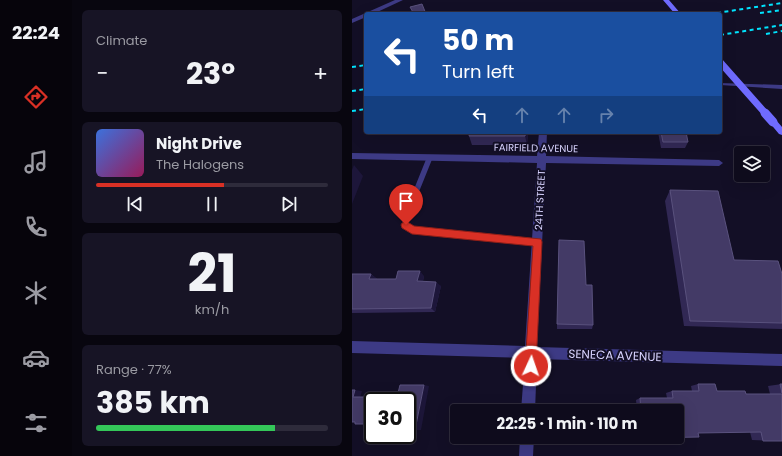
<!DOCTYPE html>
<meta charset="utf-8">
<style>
:root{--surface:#0e0b1c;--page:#171425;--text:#f1f3f6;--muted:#9b9ba3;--line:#2e2b3b;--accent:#d93025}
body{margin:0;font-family:Poppins,sans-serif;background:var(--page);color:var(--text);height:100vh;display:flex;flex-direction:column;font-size:15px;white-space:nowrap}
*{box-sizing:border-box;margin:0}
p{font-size:13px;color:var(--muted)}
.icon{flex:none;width:22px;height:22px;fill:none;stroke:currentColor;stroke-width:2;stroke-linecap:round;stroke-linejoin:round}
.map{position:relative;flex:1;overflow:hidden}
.drawer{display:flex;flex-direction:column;gap:10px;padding:10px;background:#08060f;width:280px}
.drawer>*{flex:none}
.top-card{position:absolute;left:12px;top:12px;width:358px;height:122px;border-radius:4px;box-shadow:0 4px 16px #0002,0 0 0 1px var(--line);background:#1a4fa0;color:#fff;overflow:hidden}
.tools{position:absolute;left:382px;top:146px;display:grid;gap:8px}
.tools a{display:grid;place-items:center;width:36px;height:36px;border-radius:4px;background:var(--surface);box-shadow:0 4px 16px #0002,0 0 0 1px var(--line);font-size:20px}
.speed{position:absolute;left:12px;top:392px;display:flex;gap:8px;font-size:20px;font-weight:700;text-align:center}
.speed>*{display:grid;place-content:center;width:52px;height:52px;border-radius:50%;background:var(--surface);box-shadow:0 4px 16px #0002,0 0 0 1px var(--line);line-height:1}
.speed .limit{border:2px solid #111;border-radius:6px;background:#fff;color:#111}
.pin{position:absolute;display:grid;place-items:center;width:34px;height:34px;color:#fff;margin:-41px -17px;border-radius:50% 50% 50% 0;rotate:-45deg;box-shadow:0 0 4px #0007}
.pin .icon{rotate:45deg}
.me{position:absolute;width:44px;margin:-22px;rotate:3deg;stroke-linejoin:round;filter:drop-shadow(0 0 3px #0008)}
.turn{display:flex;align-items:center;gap:14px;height:84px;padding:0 12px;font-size:18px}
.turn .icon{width:52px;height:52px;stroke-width:2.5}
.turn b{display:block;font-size:28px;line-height:34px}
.lanes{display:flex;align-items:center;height:38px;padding:0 12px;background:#0003;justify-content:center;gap:20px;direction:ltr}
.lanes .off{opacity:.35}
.big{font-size:30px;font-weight:700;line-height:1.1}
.drawer .card{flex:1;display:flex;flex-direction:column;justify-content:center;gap:6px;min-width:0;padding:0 14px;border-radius:6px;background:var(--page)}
.drawer .dial{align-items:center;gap:0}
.dial b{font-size:52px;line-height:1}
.song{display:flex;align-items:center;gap:12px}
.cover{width:48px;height:48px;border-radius:6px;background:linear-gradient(135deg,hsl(220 70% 55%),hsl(330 70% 35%))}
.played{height:4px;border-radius:2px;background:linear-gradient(90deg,var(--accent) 55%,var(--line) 55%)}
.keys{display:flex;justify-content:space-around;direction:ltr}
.heat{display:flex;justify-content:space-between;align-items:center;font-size:22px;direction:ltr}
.charge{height:6px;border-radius:3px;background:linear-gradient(90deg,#34c759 77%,var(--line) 0)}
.trip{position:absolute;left:98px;top:404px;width:234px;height:40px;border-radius:4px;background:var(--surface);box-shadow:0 4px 16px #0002,0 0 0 1px var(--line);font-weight:700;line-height:40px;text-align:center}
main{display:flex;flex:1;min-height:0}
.tabs{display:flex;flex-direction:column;width:72px;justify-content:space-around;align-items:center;background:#06040b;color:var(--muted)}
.tabs .icon{width:28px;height:28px}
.tabs .current{color:var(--accent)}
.tabs b{font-size:18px;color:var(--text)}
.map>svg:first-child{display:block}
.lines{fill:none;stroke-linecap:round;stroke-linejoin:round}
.lane{fill:#3d3a85;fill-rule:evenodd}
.street{fill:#3d3a85;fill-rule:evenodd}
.secondary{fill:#6f6bff;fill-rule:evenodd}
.rail{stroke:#00e5ff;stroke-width:2;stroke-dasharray:4 3.5;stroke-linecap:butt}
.secondary-bridge-far1{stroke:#6f6bff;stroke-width:7}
.secondary-bridge{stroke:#6f6bff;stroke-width:9}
.wall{fill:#312854}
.shaded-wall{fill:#1d163a}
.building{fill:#433a66;stroke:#5a527e}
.route{fill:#d93025;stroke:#8d1f18}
.labels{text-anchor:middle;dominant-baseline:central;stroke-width:4;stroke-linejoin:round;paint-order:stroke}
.street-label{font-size:10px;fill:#d9d4ff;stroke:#130f26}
.near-street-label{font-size:12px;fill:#d9d4ff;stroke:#130f26}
</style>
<main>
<nav class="tabs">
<b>22:24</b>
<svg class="icon current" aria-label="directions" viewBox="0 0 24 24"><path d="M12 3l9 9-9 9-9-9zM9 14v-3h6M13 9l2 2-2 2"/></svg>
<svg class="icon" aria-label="music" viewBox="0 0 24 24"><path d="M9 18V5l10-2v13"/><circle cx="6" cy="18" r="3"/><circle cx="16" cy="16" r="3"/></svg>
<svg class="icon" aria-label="phone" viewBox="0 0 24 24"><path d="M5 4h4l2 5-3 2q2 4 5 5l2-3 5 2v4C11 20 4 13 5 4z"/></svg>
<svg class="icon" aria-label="climate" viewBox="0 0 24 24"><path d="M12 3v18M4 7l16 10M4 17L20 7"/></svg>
<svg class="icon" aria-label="car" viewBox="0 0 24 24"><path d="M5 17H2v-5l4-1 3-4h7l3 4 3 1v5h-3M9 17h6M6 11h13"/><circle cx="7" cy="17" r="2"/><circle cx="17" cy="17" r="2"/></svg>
<svg class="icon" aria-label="filters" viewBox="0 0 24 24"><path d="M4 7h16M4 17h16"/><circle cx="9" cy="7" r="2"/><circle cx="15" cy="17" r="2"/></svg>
</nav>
<section class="drawer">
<div class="card"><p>Climate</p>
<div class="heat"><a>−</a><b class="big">23°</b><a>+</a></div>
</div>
<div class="card">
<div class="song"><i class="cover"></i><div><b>Night Drive</b><p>The Halogens</p></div></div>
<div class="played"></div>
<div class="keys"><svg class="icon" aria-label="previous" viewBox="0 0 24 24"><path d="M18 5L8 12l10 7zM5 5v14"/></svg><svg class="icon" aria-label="pause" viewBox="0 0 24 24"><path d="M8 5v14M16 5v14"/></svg><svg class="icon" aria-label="next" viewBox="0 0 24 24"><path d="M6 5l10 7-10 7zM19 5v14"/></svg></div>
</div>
<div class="card dial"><b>21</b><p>km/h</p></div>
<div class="card"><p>Range · 77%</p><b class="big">385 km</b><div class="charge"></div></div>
</section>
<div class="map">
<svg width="430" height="456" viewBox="0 0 430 456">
<rect width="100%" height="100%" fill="#130f26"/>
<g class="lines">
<path class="lane" d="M368 83 430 85V89L368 85Z
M78 155 81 157 56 219 57 224 61 228 185 239 187 240 188 242 187 244 185 245 58 232 52 227 50 219 75 157Z"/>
<path class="street" d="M43 0H51L21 14H14V17L0 23V19Z
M187 132H195L194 156 367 160 371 163 367 166 194 163 185 347 430 354V366L185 359 183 411H169L173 358 0 353V341L173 346 185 163 0 159V153L185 156Z
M168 437H182L181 456H167Z"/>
<path class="secondary" d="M311 0H317L329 14H323Z
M421 119 424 120 430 127V135L427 134 417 122Z"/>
<path class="rail" d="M365 13 430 3
M408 13 430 10
M414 34 430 31
M368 35 430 25
M0 67 14 65
M0 91 14 89
M0 111 14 109"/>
<path class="secondary-bridge-far1" d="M368 62 414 114"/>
<path class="secondary-bridge" d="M413 113 421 122"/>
</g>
<path class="wall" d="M118 132H176L175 145H120L117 136Z
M306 132H334L336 142 333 148H309Z
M318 190 382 260 430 274V329L332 326 313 201Z
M0 274H19L25 279H44L72 276 71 281 89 286 83 312 0 313Z
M234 285 241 325 240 329H205V324Z
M346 384H363L365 391H393L394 394H418L416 386 430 384V441L400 440 398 432 346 433 347 437 292 438H287V437H325V411H285L284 400 288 398H315L314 393 320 391H340L339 386Z"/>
<path class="shaded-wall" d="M174 132H176L175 145 173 136Z
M2 165 11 176 0 204V170Z
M68 271 72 276 70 286 65 281Z
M19 274 25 279H17Z
M84 282 89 286 83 312 79 308Z
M72 385 77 386 69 430H63Z
M3 390 10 391 8 398 1 397Z"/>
<path class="building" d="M70 4 74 14H62L58 7Z
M118 132H174L173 136H117Z
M309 132H334L336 142H311Z
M318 190 366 191 382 260 426 261 430 274V323L338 321Z
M207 240 232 241 234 285H240L241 325 205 324Z
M46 271H68L65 281 84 282 79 308 0 309V274H19L17 279H44Z
M346 384H363L365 391H393L394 394H430V441H411L409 432 346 433 347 437 292 438V437H325V411H289L288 398H321L320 391H347Z
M428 384H430V393Z
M48 385H72L63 430H55V401H21V424H3V422H0V390H3L1 397H45Z"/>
<path class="route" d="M54 221 62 226 189 239 190 242 184 366 183 370 179 372 175 370 173 366 181 246 60 234 50 228 49 225 50 223Z"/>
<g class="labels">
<g class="street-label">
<text transform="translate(184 148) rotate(1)">FAIRFIELD AVENUE</text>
<text transform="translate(188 200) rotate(-87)">24TH STREET</text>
</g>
<g class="near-street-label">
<text transform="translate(263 355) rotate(2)">SENECA AVENUE</text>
</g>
</g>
</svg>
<div class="tools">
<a><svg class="icon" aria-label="layers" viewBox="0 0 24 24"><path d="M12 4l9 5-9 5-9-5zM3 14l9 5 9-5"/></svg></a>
</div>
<div class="speed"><div class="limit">30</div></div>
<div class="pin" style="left:54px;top:225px;background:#d93025"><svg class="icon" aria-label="arrive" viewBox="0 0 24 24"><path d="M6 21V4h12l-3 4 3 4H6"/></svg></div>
<svg class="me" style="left:179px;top:366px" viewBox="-20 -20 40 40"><circle r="17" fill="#d93025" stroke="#fff" stroke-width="3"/><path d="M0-11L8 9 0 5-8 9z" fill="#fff"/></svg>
<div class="trip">22:25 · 1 min · 110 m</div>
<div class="top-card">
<div class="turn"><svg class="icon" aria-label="left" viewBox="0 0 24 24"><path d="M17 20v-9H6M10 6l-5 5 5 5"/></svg><div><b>50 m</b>Turn left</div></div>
<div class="lanes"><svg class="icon" aria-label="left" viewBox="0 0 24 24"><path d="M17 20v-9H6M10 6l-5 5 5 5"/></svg><svg class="icon off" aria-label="ahead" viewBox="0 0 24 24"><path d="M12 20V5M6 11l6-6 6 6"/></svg><svg class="icon off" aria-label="ahead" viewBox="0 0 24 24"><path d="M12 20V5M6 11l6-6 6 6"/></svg><svg class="icon off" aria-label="right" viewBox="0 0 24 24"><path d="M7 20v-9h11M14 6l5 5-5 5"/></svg></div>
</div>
</div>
</main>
